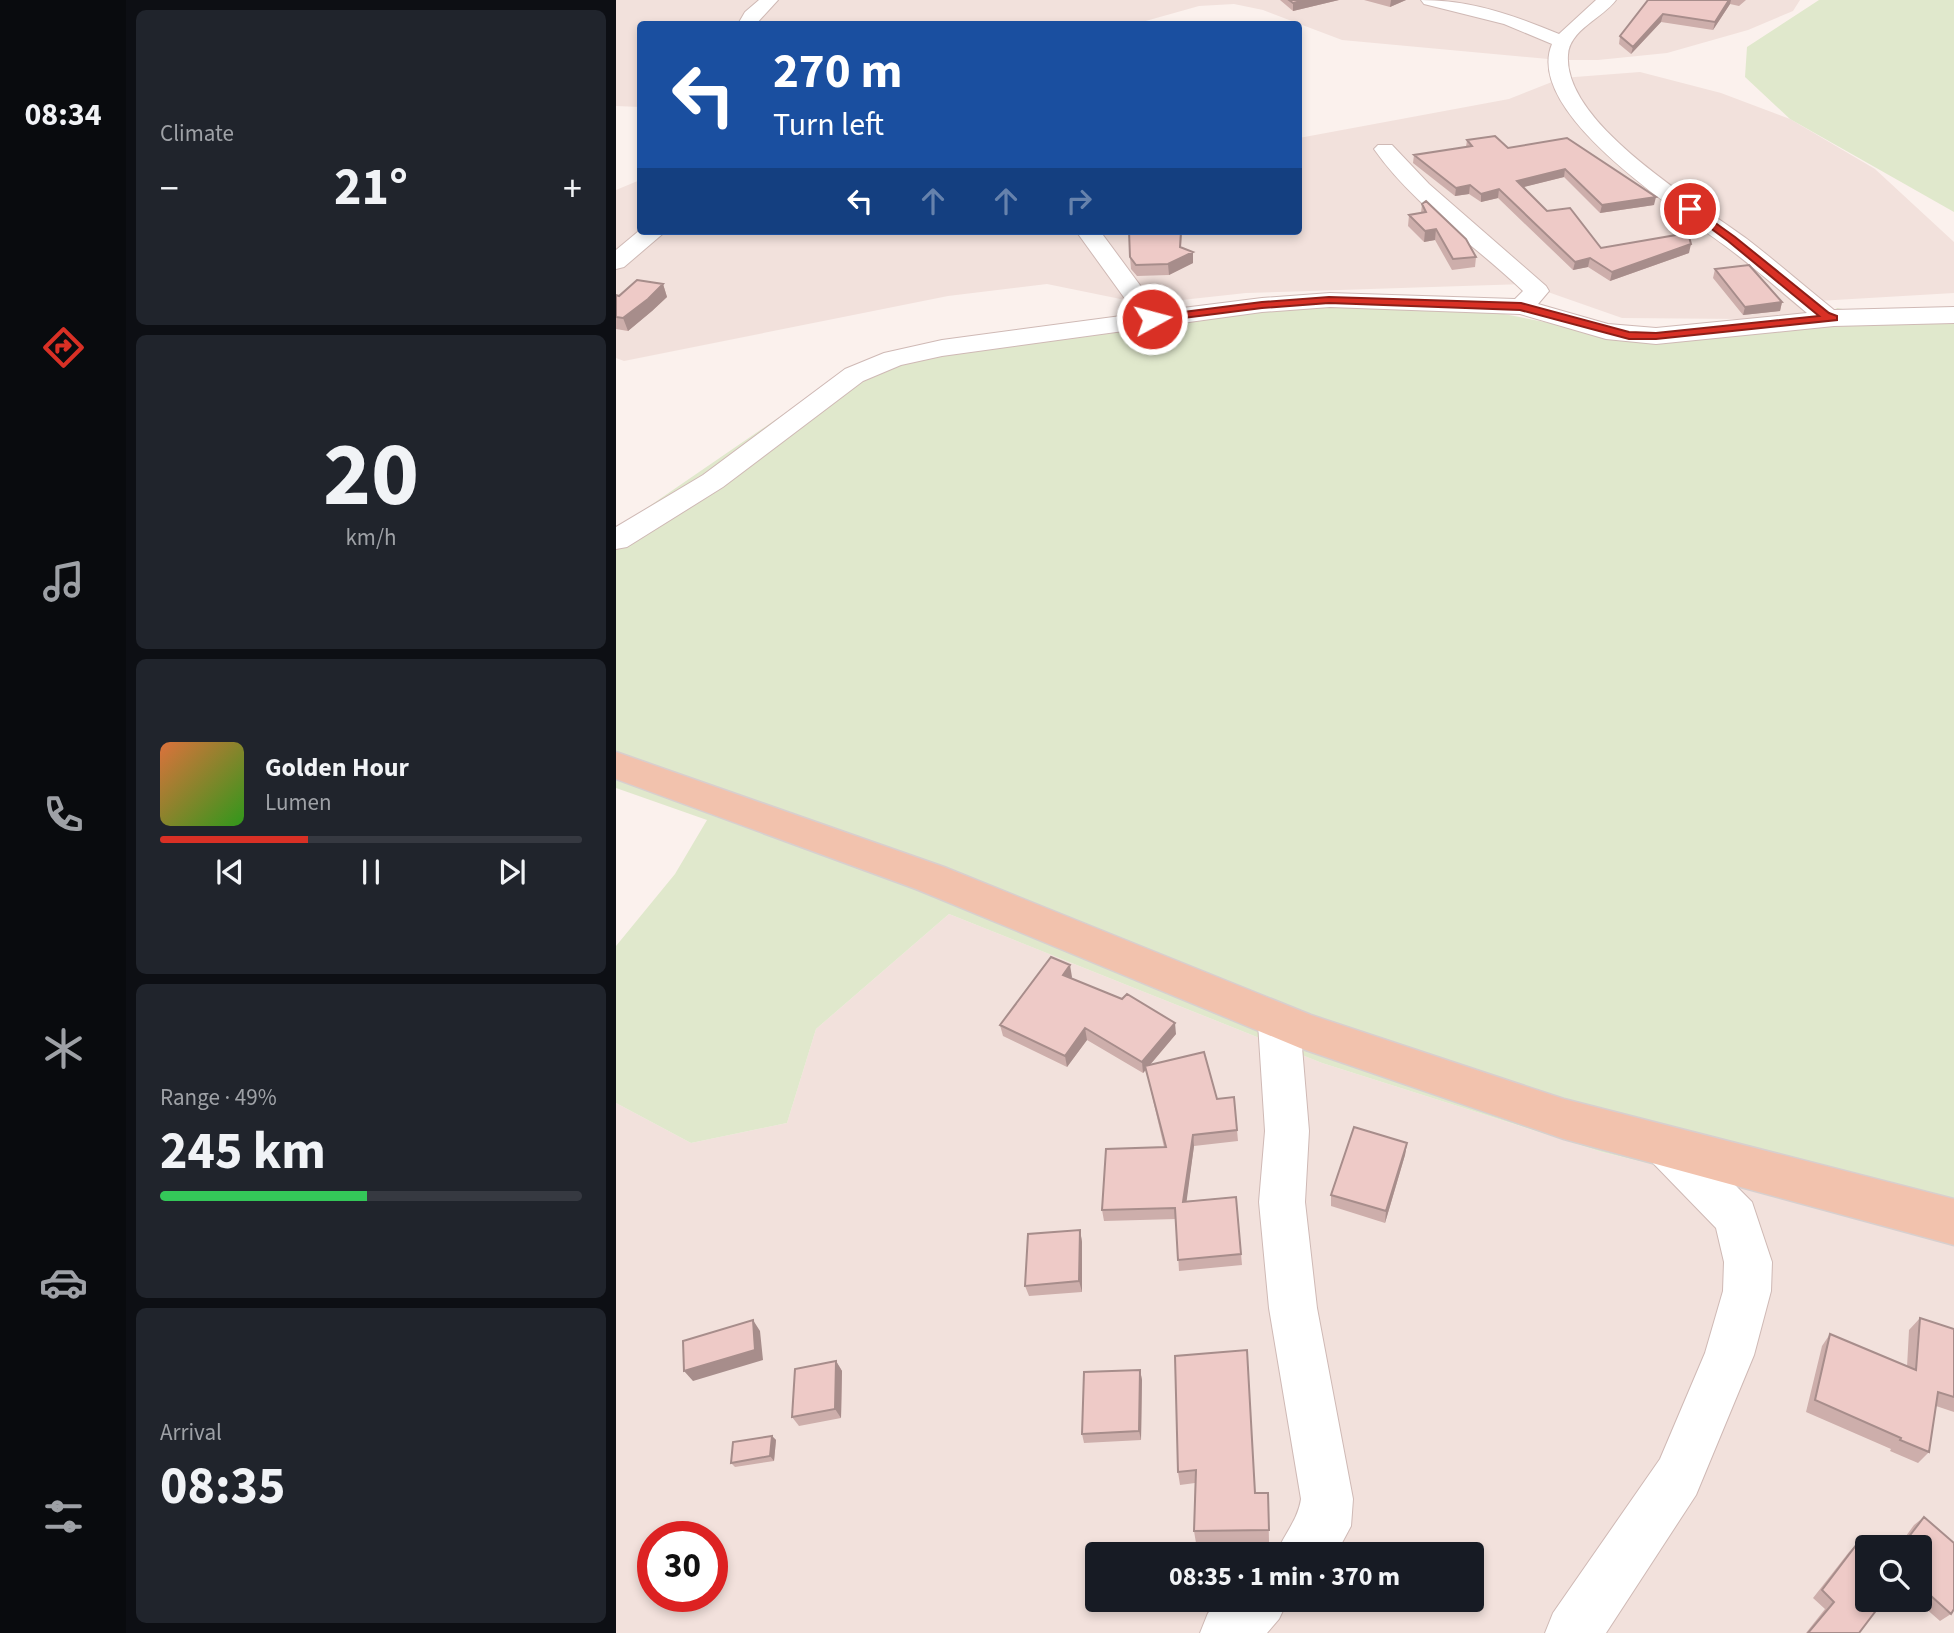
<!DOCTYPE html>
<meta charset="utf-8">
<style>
:root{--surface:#171b24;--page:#20242c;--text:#f1f3f6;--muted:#9ea1a6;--line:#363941;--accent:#d93025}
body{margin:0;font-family:"Source Sans 3",sans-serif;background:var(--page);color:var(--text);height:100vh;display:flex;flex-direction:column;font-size:26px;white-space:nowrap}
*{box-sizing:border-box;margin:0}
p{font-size:23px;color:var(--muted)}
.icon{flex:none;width:38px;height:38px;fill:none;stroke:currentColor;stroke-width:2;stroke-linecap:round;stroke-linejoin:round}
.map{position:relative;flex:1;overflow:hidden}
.sheet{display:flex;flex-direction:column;gap:10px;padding:10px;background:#0d0f14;width:490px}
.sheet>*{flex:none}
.hud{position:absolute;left:21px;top:21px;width:665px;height:214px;border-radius:7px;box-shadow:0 4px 10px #0003;background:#1a4fa0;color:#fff;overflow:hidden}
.tools{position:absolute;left:1239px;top:1535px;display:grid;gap:14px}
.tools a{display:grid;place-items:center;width:77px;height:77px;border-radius:7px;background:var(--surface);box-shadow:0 4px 10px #0003;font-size:35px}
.speed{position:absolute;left:21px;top:1521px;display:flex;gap:14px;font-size:35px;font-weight:700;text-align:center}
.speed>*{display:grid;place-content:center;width:91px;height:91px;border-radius:50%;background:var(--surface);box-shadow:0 4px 10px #0003;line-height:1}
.speed .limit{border:10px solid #d22;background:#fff;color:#111}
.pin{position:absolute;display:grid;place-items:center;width:60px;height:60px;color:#fff;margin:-30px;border:4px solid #fff;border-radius:50%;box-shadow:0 2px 7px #0007}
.me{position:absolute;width:77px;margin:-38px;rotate:83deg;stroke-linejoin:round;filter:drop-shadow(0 0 5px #0008)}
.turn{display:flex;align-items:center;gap:24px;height:147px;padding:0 21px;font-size:32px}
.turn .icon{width:91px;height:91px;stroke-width:2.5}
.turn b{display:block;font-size:49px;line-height:60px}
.lanes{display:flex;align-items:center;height:66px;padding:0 21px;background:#0003;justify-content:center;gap:35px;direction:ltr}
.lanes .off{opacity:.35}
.big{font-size:52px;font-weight:700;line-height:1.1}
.sheet .tile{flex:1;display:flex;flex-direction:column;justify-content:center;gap:10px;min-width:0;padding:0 24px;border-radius:10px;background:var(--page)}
.sheet .dial{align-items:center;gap:0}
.dial b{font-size:91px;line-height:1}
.song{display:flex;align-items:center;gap:21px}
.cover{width:84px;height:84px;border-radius:10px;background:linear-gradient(135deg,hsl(20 70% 55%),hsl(110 70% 35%))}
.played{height:7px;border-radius:4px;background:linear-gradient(90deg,var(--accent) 35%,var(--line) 35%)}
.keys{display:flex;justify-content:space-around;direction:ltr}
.heat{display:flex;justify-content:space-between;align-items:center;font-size:38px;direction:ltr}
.charge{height:10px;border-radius:5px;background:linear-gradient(90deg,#34c759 49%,var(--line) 0)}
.trip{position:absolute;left:469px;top:1542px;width:399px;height:70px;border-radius:7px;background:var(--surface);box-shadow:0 4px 10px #0003;font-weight:700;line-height:70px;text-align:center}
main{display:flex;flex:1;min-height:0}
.tab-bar{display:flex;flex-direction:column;width:126px;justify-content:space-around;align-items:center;background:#090b0e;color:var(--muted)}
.tab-bar .icon{width:49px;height:49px}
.tab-bar .current{color:var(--accent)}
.tab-bar b{font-size:32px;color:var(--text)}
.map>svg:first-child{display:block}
.residential{fill:#f2e1dc;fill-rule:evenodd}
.green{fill:#e0e8cc}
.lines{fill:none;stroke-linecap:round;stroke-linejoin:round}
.minor-casing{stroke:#cfb9b5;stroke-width:2}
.major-casing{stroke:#d8cfce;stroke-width:3}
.minor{fill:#fff;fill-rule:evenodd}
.major{fill:#f2c2ad;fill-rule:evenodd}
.wall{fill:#cdaeab}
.shaded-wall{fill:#a78d8b}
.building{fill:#eecac7;stroke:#a78d8b;stroke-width:2}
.route{fill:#d93025;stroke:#8d1f18;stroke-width:2}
</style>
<main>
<nav class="tab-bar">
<b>08:34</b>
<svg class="icon current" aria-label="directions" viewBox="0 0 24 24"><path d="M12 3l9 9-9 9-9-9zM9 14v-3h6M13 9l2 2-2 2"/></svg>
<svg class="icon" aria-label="music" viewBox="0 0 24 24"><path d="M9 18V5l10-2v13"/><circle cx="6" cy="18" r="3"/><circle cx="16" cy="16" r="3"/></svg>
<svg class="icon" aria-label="phone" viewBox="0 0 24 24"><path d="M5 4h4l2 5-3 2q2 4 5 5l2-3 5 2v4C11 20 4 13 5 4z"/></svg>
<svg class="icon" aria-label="climate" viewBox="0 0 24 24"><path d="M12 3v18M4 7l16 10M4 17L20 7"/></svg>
<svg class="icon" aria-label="car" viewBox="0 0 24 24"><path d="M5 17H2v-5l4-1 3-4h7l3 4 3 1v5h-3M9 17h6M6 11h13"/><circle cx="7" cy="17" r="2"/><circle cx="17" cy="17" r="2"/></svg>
<svg class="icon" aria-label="filters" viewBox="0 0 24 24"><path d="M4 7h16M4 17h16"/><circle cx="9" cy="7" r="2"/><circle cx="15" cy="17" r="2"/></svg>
</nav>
<section class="sheet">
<div class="tile"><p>Climate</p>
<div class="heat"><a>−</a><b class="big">21°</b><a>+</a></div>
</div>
<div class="tile dial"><b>20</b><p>km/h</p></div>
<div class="tile">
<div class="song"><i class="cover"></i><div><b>Golden Hour</b><p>Lumen</p></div></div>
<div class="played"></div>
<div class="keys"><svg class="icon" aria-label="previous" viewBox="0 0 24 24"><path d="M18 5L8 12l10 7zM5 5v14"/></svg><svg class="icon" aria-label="pause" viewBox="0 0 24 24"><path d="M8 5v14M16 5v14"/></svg><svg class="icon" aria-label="next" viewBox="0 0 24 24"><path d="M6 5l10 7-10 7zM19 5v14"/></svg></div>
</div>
<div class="tile"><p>Range · 49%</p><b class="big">245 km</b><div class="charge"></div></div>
<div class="tile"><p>Arrival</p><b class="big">08:35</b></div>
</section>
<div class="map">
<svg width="1338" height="1633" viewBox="0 0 1338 1633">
<rect width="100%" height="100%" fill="#fbf1ed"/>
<path class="residential" d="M0 0H1184L1177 11 1132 30 1051 53 982 60H943L726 40 647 10 618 4 583 6 519 24H24V107L0 106Z
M1024 72 1105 93 1174 119 1259 169 1338 242V293L1202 301 1196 318 1151 322 1126 319 1006 318 909 284 630 293 529 304 431 284 332 296 8 361 0 358V190L24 180V231H682L683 138 893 99 946 78Z
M333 914 706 1063 986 1152 1338 1238V1633H0V1103L75 1143 171 1123 200 1029ZM37 1536H96V1596H37ZM1251 1547H1304V1600H1251ZM481 1554H856V1600H481Z"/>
<path class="green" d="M1203 0H1338V212L1174 119 1129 77 1131 47Z
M706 306 819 307 888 314 990 334 1214 315 1221 308 1239 311H1338V1238L986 1152 706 1063 333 914 200 1029 171 1123 75 1143 0 1103V946L59 874 91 820 0 788V529L162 418 230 381 322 349 580 317Z"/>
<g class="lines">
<defs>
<path id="minor" d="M143 0H162L140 24H122L129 12Z
M805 0C854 0 898 15 943 34L980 0H1000C987 18 953 30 952 55 947 124 1081 202 1131 239 1161 262 1189 287 1218 310L1338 307V323L1218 326 1040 344 990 339 904 314 714 307 646 312 326 356 285 365 247 381 107 487 11 547 0 549V527L87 475 229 369 268 353 326 340 520 314 460 231H484L543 311 646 298 714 293 899 299 907 291C858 244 798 206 758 149L762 145H776L813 184 930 286 933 291 922 304 992 324 1040 328 1191 313C1164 291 1137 266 1108 245 1063 211 907 113 936 44L888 24 808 4Z
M24 230 50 231 8 267 0 269V250Z
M663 1006 678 1011 684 1023 693 1131 689 1202 701 1308 737 1499 735 1526 720 1554H660C668 1534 682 1520 685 1499L653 1308 643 1202 649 1131 642 1023 648 1011Z
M1051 1127 1067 1133 1136 1202 1156 1262 1155 1291 1138 1355 1080 1495 990 1633H929L937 1613 1044 1459 1089 1353 1107 1291 1108 1262 1100 1228 1035 1161 1029 1147 1035 1133Z
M606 1600H672L663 1619 651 1633H584L592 1613Z"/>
<path id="major" d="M0 752 328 867 695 1015 948 1099 1338 1199V1245L948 1139 684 1048 300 889 0 779Z"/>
</defs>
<use href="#minor" class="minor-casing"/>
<use href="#major" class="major-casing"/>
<use href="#minor" class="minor"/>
<use href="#major" class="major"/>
</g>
<path class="wall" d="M664 0H723L677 11Z
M748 0H790L774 7Z
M1032 0H1130L1123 6 1114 4 1097 30 1045 22 1015 54 1003 44 1004 36Z
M951 138 1038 205 984 213 948 177 907 187 931 211 985 248 1073 253 994 281 972 267 957 270 882 198 865 202 853 194 839 196 797 163 798 155 850 147 851 140 892 148Z
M806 204 860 257 859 267 836 270 819 240 808 242 792 226 793 215 805 213Z
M566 231 565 247 577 263 553 275 521 276 515 269 514 257Z
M1099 269 1166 302 1164 311 1127 315 1097 278Z
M47 284 51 297 36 311 12 331 0 329V295L3 296Z
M456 977 455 979 560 1034 534 1065 601 1099 621 1130 622 1141 578 1146 570 1201 620 1197 626 1265 563 1271 560 1219 488 1221 486 1210 548 1147 530 1070 527 1073 471 1040 451 1067 387 1036 384 1025Z
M791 1143 789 1155 769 1223 715 1206V1195Z
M464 1230 466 1242V1292L413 1296 409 1286Z
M1304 1318 1338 1329V1412L1320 1406 1313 1452 1302 1463 1274 1451 1275 1449 1190 1412 1206 1346 1214 1334 1291 1367 1293 1330Z
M559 1356 639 1493H652L653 1542 580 1543 578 1531 579 1483 564 1485 562 1472Z
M220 1361 226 1371 225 1418 183 1426 176 1417Z
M524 1370 526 1380 525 1440 468 1443 466 1434Z
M156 1436 160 1440 158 1461 119 1467 115 1463Z
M1308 1517 1335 1614 1324 1621 1300 1600H1304V1547H1282L1298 1525Z
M1241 1544 1243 1633H1190L1209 1609 1197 1598 1233 1552Z"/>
<path class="shaded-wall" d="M689 0H723L677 11V3Z
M775 0H790L774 7Z
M1113 0H1115L1114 4 1097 30 1099 22Z
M1047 14 1045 22 1015 54 1017 47Z
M949 169 948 177 900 189 901 181Z
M854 185 853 194 839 196 840 188Z
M883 189 882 198 865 202V194Z
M1040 197 1038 205 984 213 986 205Z
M820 229 819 240 808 242 809 231Z
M1075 244 1073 253 994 281 996 272Z
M577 252V263L553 275 552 264Z
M974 258 972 267 957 270 959 262Z
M47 284 51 297 36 311 12 331 7 318Z
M1166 302 1164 311 1127 315 1129 307Z
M454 965 456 977 449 987 447 975Z
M559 1023 560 1034 527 1073 526 1062Z
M469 1028 471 1040 451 1067 449 1056Z
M577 1135 578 1146 569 1213 567 1202Z
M791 1143 789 1155 769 1223 770 1211Z
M464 1230 466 1242V1292L463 1281Z
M137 1320 144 1331 147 1360 77 1381 68 1371Z
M220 1361 226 1371 225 1418 219 1409Z
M524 1370 526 1380 525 1440 523 1431Z
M156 1436 160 1440 158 1461 154 1456Z"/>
<path class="building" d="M673 0H689L677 3Z
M1032 0H1113L1099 22 1047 14 1017 47 1004 36Z
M879 136 892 148 951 138 1040 197 986 205 949 169 901 181 931 211 954 208 985 248 1072 233 1075 244 996 272 974 258 959 262 883 189 865 194 854 185 840 188 798 155 856 146 851 140Z
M810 201 850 239 860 257 837 259 820 229 809 231 793 215 810 212 806 204Z
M513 231H565L564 247 577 252 552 264 520 265 514 257Z
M1133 265 1166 302 1129 307 1099 269Z
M21 280 47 284 32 299 7 318 0 317V295L3 296Z
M435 957 454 965 447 975 506 999 511 994 559 1023 526 1062 469 1028 449 1056 384 1025Z
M588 1052 601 1099 618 1097 621 1130 577 1135 567 1202 620 1197 625 1254 562 1260 559 1208 486 1210 490 1149 550 1147 529 1066Z
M738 1127 791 1143 770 1211 715 1195Z
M464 1230 463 1281 409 1286 412 1234Z
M1304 1318 1338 1329V1397L1322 1392 1313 1452 1284 1440 1285 1438 1199 1400 1214 1334 1300 1370Z
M137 1320 139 1350 68 1371 67 1341Z
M631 1350 639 1493H652L653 1530 578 1531 580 1470 562 1472 559 1356Z
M220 1361 219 1409 176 1417 179 1369Z
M524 1370 523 1431 466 1434 468 1372Z
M156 1436 154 1456 115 1463 117 1442Z
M1308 1517 1338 1543V1609L1335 1614 1304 1586V1547H1285Z
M1241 1544 1251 1552V1600H1268L1243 1633H1192L1218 1602 1206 1590Z"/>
<path class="route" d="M1071 207H1077L1119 237 1213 313 1221 316V320L1040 339H1013L904 310 713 303 646 308 536 322 531 319 536 316 646 302 713 297 905 303 1013 332 1040 333 1203 316 1112 241 1071 211Z"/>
</svg>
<div class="tools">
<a><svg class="icon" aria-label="search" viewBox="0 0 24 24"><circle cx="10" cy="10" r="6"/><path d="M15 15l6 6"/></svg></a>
</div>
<div class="speed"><div class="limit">30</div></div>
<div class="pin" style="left:1074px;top:209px;background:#d93025"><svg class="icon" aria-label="arrive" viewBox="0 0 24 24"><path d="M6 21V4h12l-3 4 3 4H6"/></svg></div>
<svg class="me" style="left:536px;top:319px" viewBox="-20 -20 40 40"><circle r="17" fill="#d93025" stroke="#fff" stroke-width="3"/><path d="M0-11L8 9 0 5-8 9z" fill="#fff"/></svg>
<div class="trip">08:35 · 1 min · 370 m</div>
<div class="hud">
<div class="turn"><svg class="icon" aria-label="left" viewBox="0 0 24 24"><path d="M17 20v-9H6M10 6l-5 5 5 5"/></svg><div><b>270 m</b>Turn left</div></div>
<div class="lanes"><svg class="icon" aria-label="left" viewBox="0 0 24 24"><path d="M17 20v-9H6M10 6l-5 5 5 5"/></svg><svg class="icon off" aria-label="ahead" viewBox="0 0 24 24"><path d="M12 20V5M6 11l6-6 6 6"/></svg><svg class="icon off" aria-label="ahead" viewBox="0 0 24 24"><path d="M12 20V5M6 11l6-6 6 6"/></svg><svg class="icon off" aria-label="right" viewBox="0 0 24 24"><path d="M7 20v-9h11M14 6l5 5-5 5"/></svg></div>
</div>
</div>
</main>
